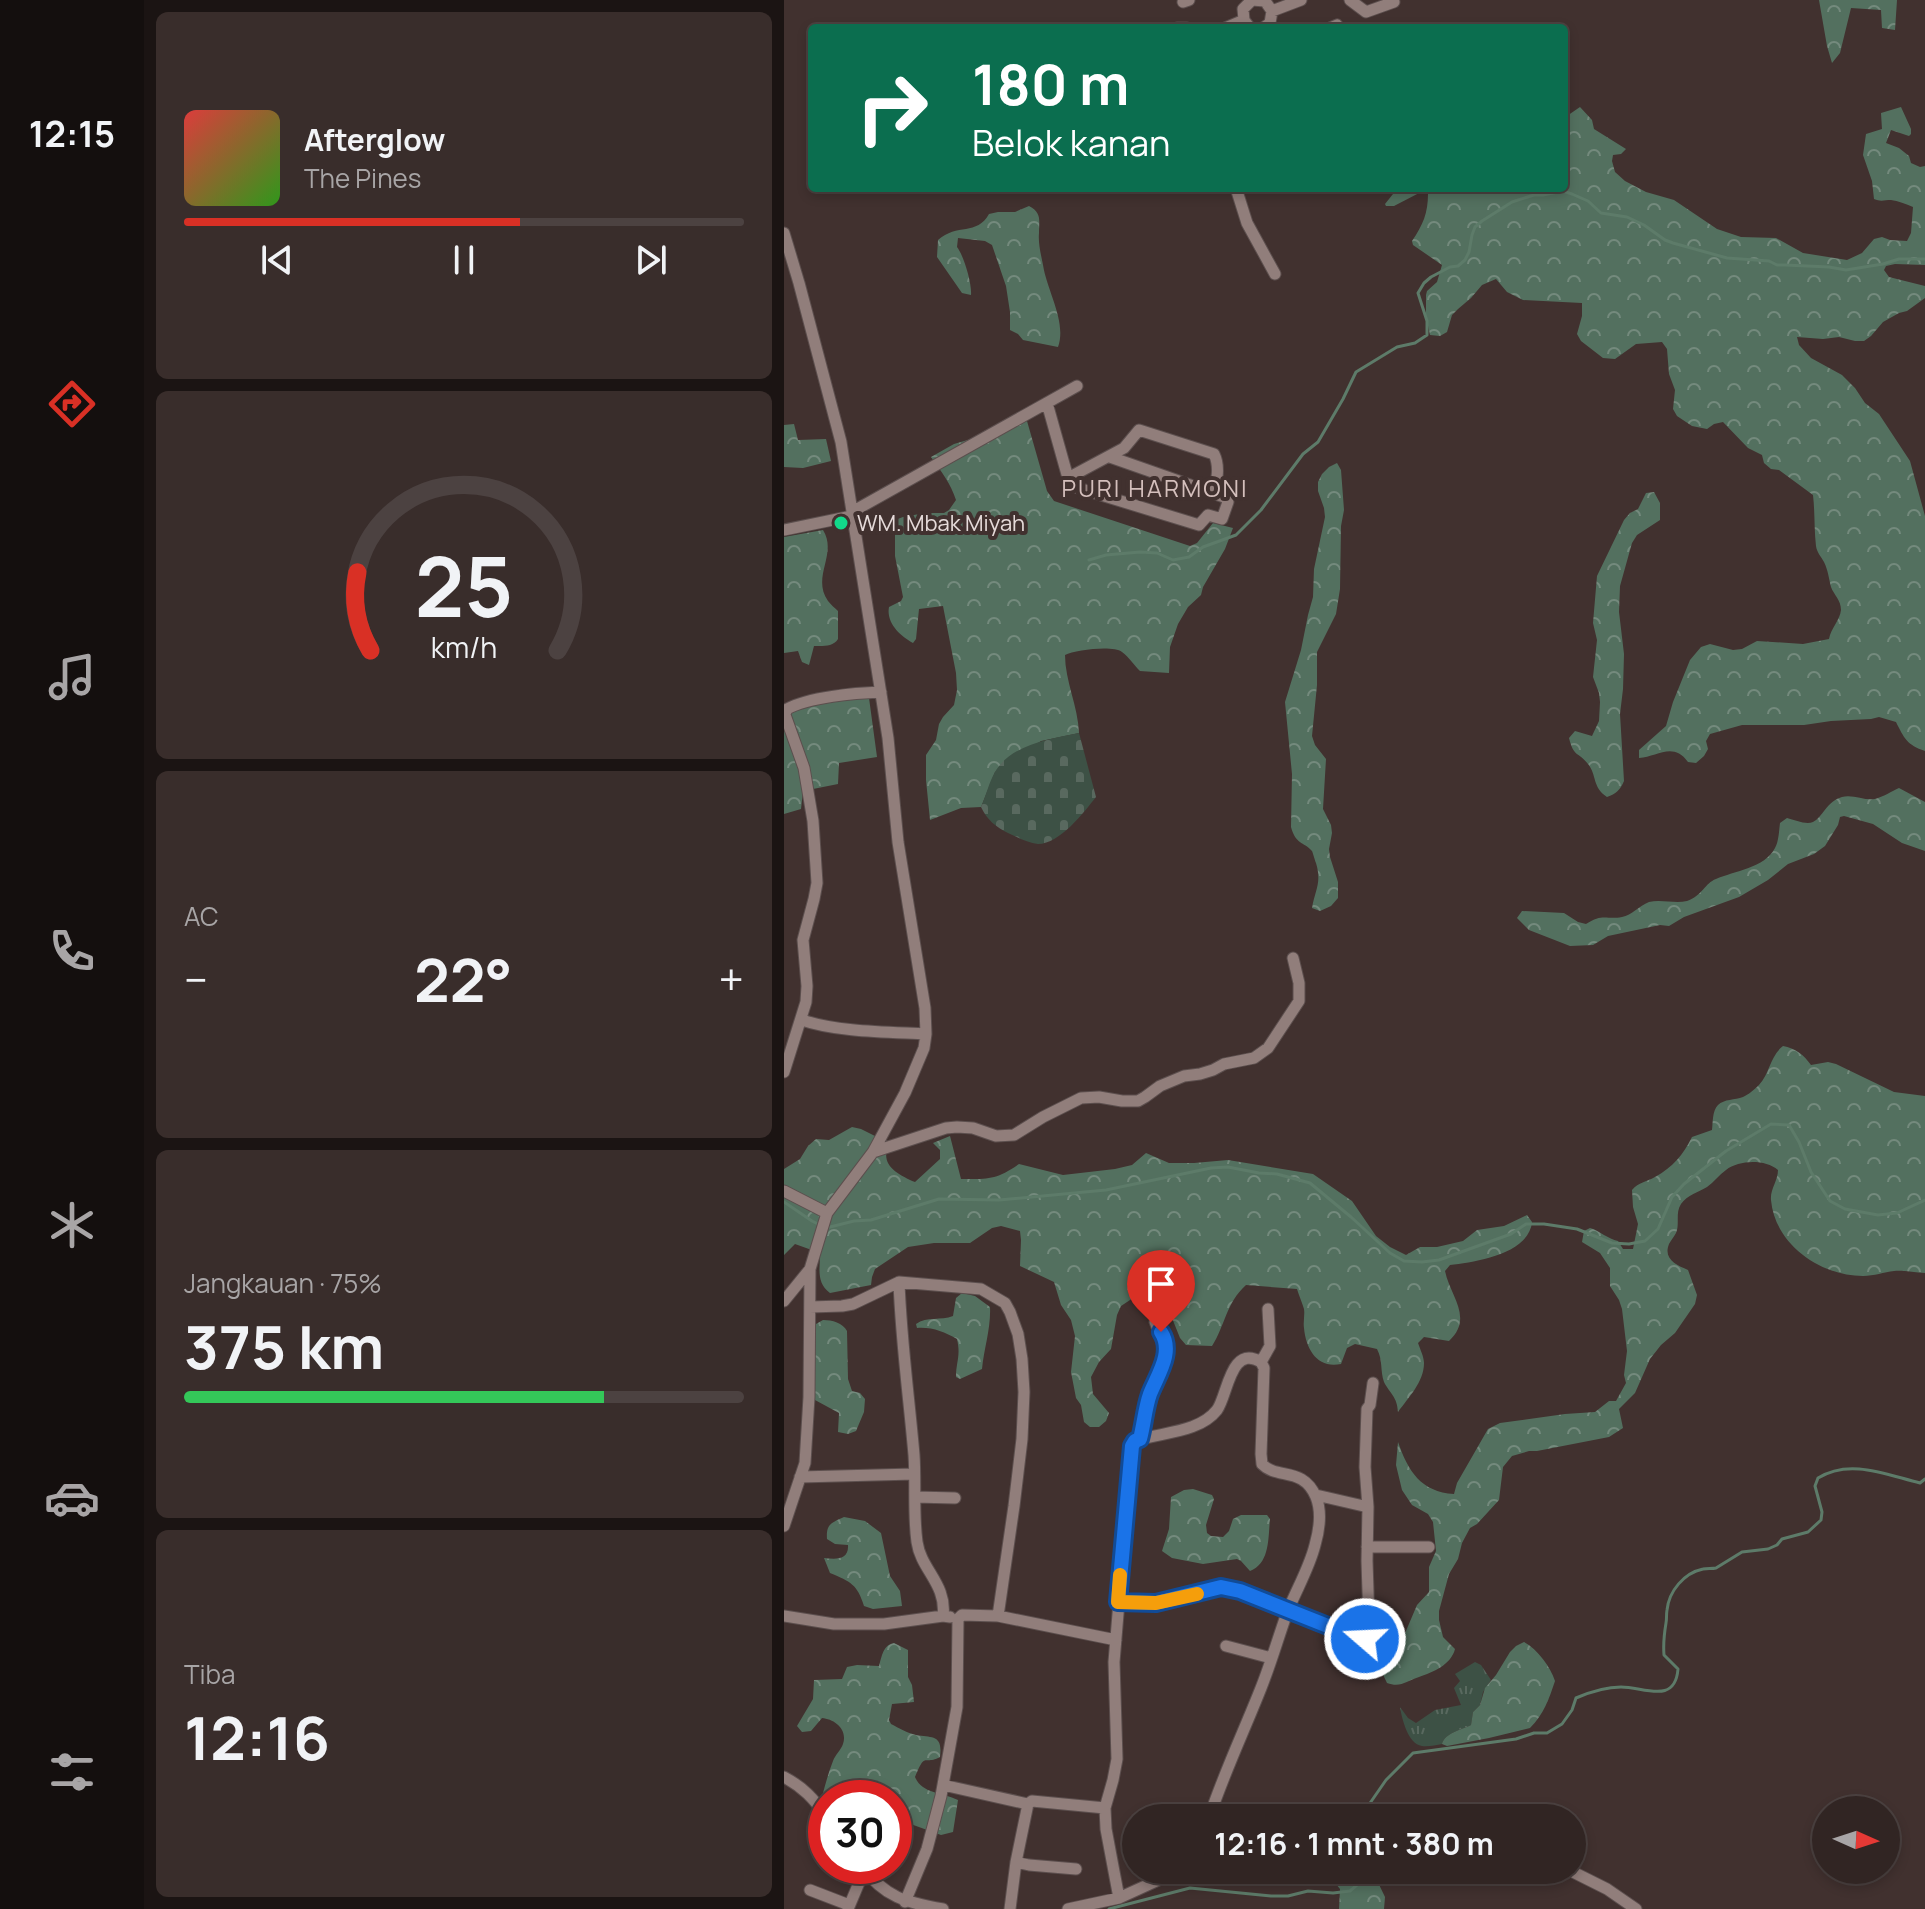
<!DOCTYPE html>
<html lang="id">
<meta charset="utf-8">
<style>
:root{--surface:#312523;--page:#392d2b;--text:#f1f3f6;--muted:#a8a5a6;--line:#4c4241;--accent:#d93025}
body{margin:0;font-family:Manrope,sans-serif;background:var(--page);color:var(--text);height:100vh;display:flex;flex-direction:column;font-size:30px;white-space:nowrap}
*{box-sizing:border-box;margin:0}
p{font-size:26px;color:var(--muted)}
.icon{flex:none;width:44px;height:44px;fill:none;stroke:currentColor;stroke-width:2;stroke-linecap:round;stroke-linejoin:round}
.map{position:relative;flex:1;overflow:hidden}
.drawer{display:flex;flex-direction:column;gap:12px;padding:12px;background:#1b1413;width:640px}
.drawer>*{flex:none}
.banner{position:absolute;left:24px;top:24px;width:760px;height:168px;border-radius:8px;box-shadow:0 4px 12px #0003,0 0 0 2px var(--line);background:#0b6e4f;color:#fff;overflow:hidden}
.needle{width:52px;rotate:93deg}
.tools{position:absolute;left:1028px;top:1796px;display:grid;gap:16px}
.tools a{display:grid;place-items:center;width:88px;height:88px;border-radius:50%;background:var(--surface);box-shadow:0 4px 12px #0003,0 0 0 2px var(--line);font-size:40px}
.speed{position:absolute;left:24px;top:1780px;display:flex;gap:16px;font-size:40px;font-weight:700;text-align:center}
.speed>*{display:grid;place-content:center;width:104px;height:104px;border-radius:50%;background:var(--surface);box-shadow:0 4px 12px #0003,0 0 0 2px var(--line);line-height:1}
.speed .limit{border:12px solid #d22;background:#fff;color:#111}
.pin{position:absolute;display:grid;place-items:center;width:68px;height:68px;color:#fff;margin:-82px -34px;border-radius:50% 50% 50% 0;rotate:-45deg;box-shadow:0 0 8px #0007}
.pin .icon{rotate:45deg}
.me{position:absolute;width:88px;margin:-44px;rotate:289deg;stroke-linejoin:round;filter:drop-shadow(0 0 6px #0008)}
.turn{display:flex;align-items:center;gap:28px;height:168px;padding:0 32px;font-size:36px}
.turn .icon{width:104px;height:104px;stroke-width:2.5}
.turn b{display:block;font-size:56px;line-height:68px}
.big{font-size:60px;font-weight:700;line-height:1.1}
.drawer .card{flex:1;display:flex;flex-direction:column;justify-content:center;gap:12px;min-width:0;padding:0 28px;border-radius:12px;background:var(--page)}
.drawer .dial{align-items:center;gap:0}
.dial svg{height:208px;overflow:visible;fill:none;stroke:var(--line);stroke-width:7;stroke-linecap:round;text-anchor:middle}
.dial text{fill:var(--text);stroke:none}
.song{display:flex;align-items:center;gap:24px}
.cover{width:96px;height:96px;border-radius:12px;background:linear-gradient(135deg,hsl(0 70% 55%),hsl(110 70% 35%))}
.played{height:8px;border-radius:4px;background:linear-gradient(90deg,var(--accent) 60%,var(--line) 60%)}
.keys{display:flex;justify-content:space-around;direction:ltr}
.heat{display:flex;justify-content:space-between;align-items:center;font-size:44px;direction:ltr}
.charge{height:12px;border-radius:6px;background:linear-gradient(90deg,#34c759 75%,var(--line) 0)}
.trip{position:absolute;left:338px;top:1804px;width:464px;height:80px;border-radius:40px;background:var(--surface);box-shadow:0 4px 12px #0003,0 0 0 2px var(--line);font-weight:700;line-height:80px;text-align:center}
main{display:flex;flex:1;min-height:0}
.tabs{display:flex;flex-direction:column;width:144px;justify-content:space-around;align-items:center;background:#140f0e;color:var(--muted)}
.tabs .icon{width:56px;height:56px}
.tabs .selected{color:var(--accent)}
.tabs b{font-size:36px;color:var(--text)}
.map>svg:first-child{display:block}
.grass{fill:url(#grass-tufts)}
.forest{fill:url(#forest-crowns)}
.cemetery{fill:url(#cemetery-stones)}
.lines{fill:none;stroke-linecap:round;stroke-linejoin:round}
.stream{stroke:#5d7b69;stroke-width:3}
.minor-casing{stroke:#5c4f4e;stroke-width:13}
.minor{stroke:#917e7b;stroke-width:11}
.route-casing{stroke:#114b97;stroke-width:20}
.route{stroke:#1a73e8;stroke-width:14}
.slow{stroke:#f59e0b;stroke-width:14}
.poi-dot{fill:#12d98a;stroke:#41312f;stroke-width:3}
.labels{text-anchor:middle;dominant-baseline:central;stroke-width:8;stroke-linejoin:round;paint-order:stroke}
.poi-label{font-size:22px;fill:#e6dbda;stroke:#41312f;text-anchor:start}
.neighbourhood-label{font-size:24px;letter-spacing:2px;fill:#d4bfbc;stroke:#41312f}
</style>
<main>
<nav class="tabs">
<b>12:15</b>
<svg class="icon selected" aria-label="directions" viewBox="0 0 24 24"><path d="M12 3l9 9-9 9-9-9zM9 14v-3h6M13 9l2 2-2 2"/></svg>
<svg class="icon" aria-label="music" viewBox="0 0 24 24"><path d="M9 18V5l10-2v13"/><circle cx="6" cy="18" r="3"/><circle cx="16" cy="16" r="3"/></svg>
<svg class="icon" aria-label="phone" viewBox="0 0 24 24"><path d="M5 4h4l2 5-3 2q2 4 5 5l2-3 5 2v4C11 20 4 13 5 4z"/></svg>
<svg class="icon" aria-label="climate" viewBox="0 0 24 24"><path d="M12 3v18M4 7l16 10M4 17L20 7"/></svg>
<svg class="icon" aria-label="car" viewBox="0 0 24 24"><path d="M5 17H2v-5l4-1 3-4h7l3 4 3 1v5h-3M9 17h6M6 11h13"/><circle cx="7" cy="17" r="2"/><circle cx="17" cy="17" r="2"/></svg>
<svg class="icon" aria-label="filters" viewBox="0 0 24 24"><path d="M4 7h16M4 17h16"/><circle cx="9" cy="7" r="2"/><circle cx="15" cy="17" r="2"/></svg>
</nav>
<section class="drawer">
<div class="card">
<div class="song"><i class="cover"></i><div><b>Afterglow</b><p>The Pines</p></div></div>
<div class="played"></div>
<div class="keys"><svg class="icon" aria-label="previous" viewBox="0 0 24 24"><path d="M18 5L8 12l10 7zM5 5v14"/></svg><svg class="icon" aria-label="pause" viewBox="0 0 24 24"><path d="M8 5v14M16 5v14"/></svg><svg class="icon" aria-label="next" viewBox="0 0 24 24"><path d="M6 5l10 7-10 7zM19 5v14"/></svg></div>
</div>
<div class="card dial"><svg viewBox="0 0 100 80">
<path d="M14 69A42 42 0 1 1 86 69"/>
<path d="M14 69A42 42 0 0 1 9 39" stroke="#d93025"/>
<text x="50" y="56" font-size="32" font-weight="700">25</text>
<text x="50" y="72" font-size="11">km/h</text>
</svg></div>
<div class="card"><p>AC</p>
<div class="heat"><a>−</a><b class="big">22°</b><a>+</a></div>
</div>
<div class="card"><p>Jangkauan · 75%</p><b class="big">375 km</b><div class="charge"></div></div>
<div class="card"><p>Tiba</p><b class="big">12:16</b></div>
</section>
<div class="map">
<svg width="1141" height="1909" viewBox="0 0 1141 1909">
<defs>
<pattern id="grass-tufts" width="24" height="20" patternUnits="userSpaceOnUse" patternTransform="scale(2)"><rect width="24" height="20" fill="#3d5145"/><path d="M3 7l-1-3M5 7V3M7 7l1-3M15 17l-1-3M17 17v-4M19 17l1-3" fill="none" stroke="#59695f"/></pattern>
<pattern id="forest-crowns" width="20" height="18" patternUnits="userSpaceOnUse" patternTransform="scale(2)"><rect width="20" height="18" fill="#53705f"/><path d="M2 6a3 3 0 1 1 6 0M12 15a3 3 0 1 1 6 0" fill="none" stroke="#748a7d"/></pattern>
<pattern id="cemetery-stones" width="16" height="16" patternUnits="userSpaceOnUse" patternTransform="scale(2)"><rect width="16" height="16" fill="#3d5145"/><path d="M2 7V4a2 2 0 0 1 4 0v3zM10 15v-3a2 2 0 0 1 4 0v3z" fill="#59695f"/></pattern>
</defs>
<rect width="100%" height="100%" fill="#41312f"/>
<path class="grass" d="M691 1662 697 1665 707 1680 699 1692 696 1705 689 1712 687 1725C677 1730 661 1733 658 1744 652 1745 644 1747 638 1746 624 1744 618 1719 616 1707L624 1718 632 1723 651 1710 677 1705 670 1688 676 1681 671 1674Z"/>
<path class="forest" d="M1035 0H1113L1111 30 1098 28 1097 10 1067 8 1056 53 1048 63 1043 46Z
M796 107 808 120 810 129 842 149 837 154 829 155 828 161 831 172 841 181 862 192 890 200 933 229 957 237 992 238 1019 253 1063 260 1078 253 1090 239 1098 237 1106 240 1123 241 1127 233 1129 207C1122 204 1114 201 1107 200 1100 200 1097 202 1090 199L1088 181 1079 155 1082 134 1098 129 1097 113 1117 107 1127 129V134L1125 136 1107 130 1102 143 1115 148 1125 156 1127 163 1136 167 1141 166V265L1111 264 1102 266 1100 270 1105 277 1141 286V298L1123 311 1115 313 1099 322 1087 336 1080 341H1071L1055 337 1039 339 1013 337 1015 345 1027 358 1058 375 1071 388 1081 403 1095 414 1126 461 1141 516V751C1123 745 1120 738 1112 722L1095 717 1087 719 1047 721 1020 725H958L926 734 922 741 924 749 920 756 912 763 904 762C889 741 873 757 855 758V750L882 726 889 702 906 660 917 647 926 644 949 650 958 649 973 641 1019 644 1045 639C1047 628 1056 620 1057 610 1057 600 1050 595 1047 587 1045 579 1044 570 1040 562 1037 556 1033 553 1032 546 1030 528 1031 512 1029 495L995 470 987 469 980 463 978 455 964 448 939 422 930 424 923 429 908 426 893 416 889 409 891 390 885 374 883 349 878 342 852 344 831 359 819 358 797 341 793 334 798 316V303L739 300 723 292 712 279 698 285 687 298 674 309 668 315 663 332 656 336 646 335 642 316V295L643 291 653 282 658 265 629 245 628 241C639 225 644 213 644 194L637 192 610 206H602L601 204 609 194V188H780V118Z
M245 206C258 213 255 220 255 233 254 243 257 255 259 265 263 291 283 322 274 347L239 340 234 334 226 330V312L222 286 208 245 201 241 174 238 173 247C180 256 188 284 187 295L178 293 153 257 154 240C173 223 193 236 205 214L214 212H231Z
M228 418 231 426 243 421 263 491 270 501 406 546 413 543 429 523 449 528 441 549 419 587 417 595 404 607 394 624 386 647 385 673 356 671C350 665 345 657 338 652 329 645 291 650 281 655 281 681 294 706 295 733L257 741 211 772 197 807 177 808 146 820 142 780V755L152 740 155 724 159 717 170 705 173 690 172 673 159 606 135 609 132 639 129 643C116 636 102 623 105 607L117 601 119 597 111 556V520L119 517 141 513H160L165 510 172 500C167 484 157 471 147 457L170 444 187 439Z
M10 424 14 440 42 439 47 461 19 468 0 467V425Z
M553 463 557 470 560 510 557 526 556 589 552 614 533 652V685L528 736 531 745 542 759 539 809 547 825 548 833 545 849 546 857 554 882V898L547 906 536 911 528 908C531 890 538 883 532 863 531 861 529 853 528 851 519 841 512 845 507 827L508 774 501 702 517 650 524 615 529 597 530 569 541 517 540 508 534 491V482L538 474 545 467Z
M870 492 876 503V520L853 535 848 543 836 586 835 612 840 654 839 689 836 714 840 781C836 790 832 794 823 797 808 787 813 775 804 764 794 751 790 758 785 738L791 731 808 736 815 721 816 702 815 693 809 677 813 640 809 623 813 576 840 520 846 513 854 509 862 493Z
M39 530C54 554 27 577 44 601 47 605 51 608 54 611V639C49 647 39 646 30 646L25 665 18 662 14 651 0 653V537Z
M85 698 93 757 55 763 54 784 19 791 17 809 0 814V721L8 711 38 703Z
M1115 788 1141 802V851L1118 843 1089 824 1060 816 1056 817 1054 825 1041 846 1030 854 1004 864 984 880 955 897 900 917 885 926 876 925 824 936 809 945 786 946 745 930 733 918 738 911 780 913 794 922 802 924C819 913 822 920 838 917 848 915 855 906 865 902 877 899 891 904 903 901 918 896 921 883 932 879 950 871 981 868 991 848 995 841 995 830 996 823L1003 818C1011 820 1022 825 1029 822 1038 818 1043 801 1058 797 1069 794 1081 801 1091 799 1099 797 1108 791 1115 788Z
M999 1046C1011 1048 1020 1055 1027 1065L1044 1062 1052 1064 1110 1092 1141 1096V1273C1131 1273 1120 1270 1110 1271 1100 1272 1090 1276 1079 1276 1037 1276 991 1245 987 1200 986 1189 994 1181 994 1170 981 1159 955 1160 942 1170 935 1175 930 1182 923 1187 915 1192 903 1195 897 1204 891 1213 896 1224 892 1233 890 1237 887 1240 885 1244 879 1259 892 1265 904 1270L913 1295 911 1304 891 1333 877 1345 866 1359 851 1393 835 1409 839 1428 825 1437 753 1451H745L728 1456 719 1467 715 1500 693 1524 686 1528 678 1543 674 1559 665 1574 655 1611V1620L659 1637 671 1649C667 1665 649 1672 635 1677 622 1681 617 1688 603 1683L593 1662 616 1645 633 1605 645 1592V1567L652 1551 649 1522 644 1514 628 1505 618 1490 612 1465 614 1442C624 1471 637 1492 670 1494L673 1483 704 1429 716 1423 781 1414 811 1412 825 1401H832L842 1383 840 1375 843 1351 838 1309 835 1300 826 1286V1268L816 1253 798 1242 800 1231 806 1228C816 1231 824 1239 834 1241L839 1249H849L854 1224 849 1207 848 1190C855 1182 862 1182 871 1177 889 1167 899 1155 908 1137L928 1130C929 1123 928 1111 934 1105 940 1099 951 1100 959 1097 964 1095 971 1089 975 1085 986 1073 986 1056 999 1046Z
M68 1127 77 1129 105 1143C95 1165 113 1174 131 1182L156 1159V1150L149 1143 166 1136 177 1179C205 1179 212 1180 235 1164L279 1175 331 1169 348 1165 362 1153 385 1163H410L444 1160 529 1174 568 1201 592 1236 606 1247 622 1255 636 1247H653L679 1241 693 1230 720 1226 743 1215 748 1222C745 1254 691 1262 666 1265L661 1271C666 1296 690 1318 665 1341L640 1337 634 1343C636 1349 640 1357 640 1363 640 1382 624 1398 614 1412 613 1396 606 1394 600 1382 596 1371 599 1360 593 1349L571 1344 563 1348 557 1364C534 1369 522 1350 520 1328 519 1322 521 1315 520 1309 518 1302 515 1296 513 1289L462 1285C442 1303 441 1326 428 1346L402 1345 396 1338 388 1318 377 1299 352 1296 337 1306 333 1315 327 1349 315 1362 307 1377 309 1394 325 1413 322 1421 315 1427H306L300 1422 297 1405 292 1398 287 1372 291 1336 287 1320 277 1305 270 1282 236 1266 237 1240 236 1231 217 1226 208 1228 186 1243H150L124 1247 91 1269 88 1277 87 1285 46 1293C32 1283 36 1268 36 1253L11 1244 0 1255V1169L16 1159 24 1146 32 1139 45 1140Z
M178 1293 191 1296 206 1307C207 1328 200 1348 198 1369L176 1379 172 1377C172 1362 177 1356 173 1339 160 1332 149 1327 133 1328L132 1324C143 1316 157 1321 169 1316L172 1298Z
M39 1320C48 1320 59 1323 63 1331L64 1379 68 1391 76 1393 81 1399 80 1412 72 1431 64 1434 54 1432 55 1413 31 1400 29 1379 30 1329 32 1324Z
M409 1489 428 1495 430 1499 422 1525 423 1533 427 1536 439 1537 445 1531 449 1519 457 1515H483L486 1519C484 1539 486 1563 466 1571L457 1561 453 1559 419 1564 388 1558 378 1551 385 1529 387 1497 400 1490Z
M60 1517 81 1521 97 1533 106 1576 116 1591 118 1606 89 1609 80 1606C73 1584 67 1582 46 1573L40 1558C51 1559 65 1561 64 1545L51 1544 43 1539C42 1524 47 1523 60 1517Z
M740 1642C754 1650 766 1666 771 1681 765 1699 760 1714 746 1728L705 1738 663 1746 658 1744C661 1733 677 1730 687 1725L689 1712 696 1705 701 1688 712 1675 726 1652 732 1646Z
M110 1643 124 1650V1677L128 1685 130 1702 108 1704 105 1720 107 1724C115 1728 123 1733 132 1735 148 1738 159 1734 156 1757 139 1766 142 1750 131 1777 138 1794 158 1792 174 1800L169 1832 157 1835 110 1818V1798H43L39 1793C42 1782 45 1771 49 1761 51 1755 57 1750 59 1744 64 1729 50 1719 38 1718L27 1731 18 1732 13 1726 29 1699 30 1680 58 1679 63 1667 73 1665 95 1666C98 1656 99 1645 110 1643Z
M562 1870H588L601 1897 600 1909H555L556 1889 552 1884 557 1879Z"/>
<path class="cemetery" d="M295 733 312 797C300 812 276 844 254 844 244 843 233 837 224 833 212 827 203 820 197 807 202 796 205 782 211 772 227 744 267 739 295 733Z"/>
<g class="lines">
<path class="stream" d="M305 560 322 555 356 552 373 553 389 560 405 557 419 547 452 535 477 510 519 454 534 442 559 399 572 372 613 347 631 343 643 335V321L634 293 640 283 647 277 666 267 674 266 681 260 685 252 688 235 691 227 698 221 728 202 750 195H759L779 191 788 194 804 201 817 213 843 217 860 225 881 240 889 243 943 258 985 261 993 265H1001L1045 267 1062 270 1099 264 1115 259H1141
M0 1202 28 1221 42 1228 70 1221 87 1220 155 1199 215 1200 322 1190 427 1168 444 1167 475 1173 493 1174 526 1183 567 1217 606 1253 620 1261 638 1262 655 1260 727 1234 742 1224H760L793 1229 828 1243 845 1244 861 1241 874 1229 888 1197 900 1184 942 1151 987 1124 1005 1125 1015 1142 1027 1172 1046 1201 1061 1209 1094 1215 1113 1213 1141 1200
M584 1814V1806L602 1780 629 1753 732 1739 750 1733H763L778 1724 788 1710 792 1698C806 1692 821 1687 837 1687 860 1687 891 1705 894 1669L880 1655C879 1643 880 1635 882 1623 883 1618 882 1616 883 1610 885 1591 900 1573 919 1569 923 1568 928 1569 932 1568L958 1552 984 1549 993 1545 998 1539 1024 1532 1037 1520 1038 1512 1031 1486 1034 1478C1066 1458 1103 1475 1136 1483L1141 1479
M325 1909 406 1888 487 1896H504L524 1891 549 1893 566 1891 573 1885 576 1870"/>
<defs>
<path id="minor" d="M566 0 582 12 610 2
M399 2 405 0
M488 11 517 0
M393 28H403
M441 28 460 20
M466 28 460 20 459 9 468 0 481 1 488 11 486 23 479 28
M546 28 553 25 555 28
M452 188 463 223 491 274
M0 233 15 283 57 442 104 738 114 842 141 1008 142 1034 140 1048 121 1093 89 1152 43 1213 26 1269 0 1301
M263 403 284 478 291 487 415 525 424 515 438 519 444 502 443 498 326 457
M284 478 340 448 355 430 430 454C436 466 433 480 430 493
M0 530 68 516 75 508 293 386
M0 712 20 768 29 821 33 883 30 899 19 940 23 986 22 1002 0 1072
M1 714 3 709C25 697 71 693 97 692
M18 1020C53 1032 104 1032 142 1034
M89 1152 162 1128 173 1127 189 1128 212 1136 230 1135 259 1117 297 1098 315 1097 338 1101H354L361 1097 376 1086 400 1076 416 1074 429 1070 440 1064 470 1058 484 1048 515 1001V983L509 958
M0 1191 43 1213
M115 1282C117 1340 125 1397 130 1455 132 1484 129 1513 133 1542 137 1570 163 1584 159 1616
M26 1307 58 1306 69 1304 115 1282 197 1289 221 1303 226 1312 234 1334 238 1359 240 1392 238 1439 230 1506 214 1616 178 1615 174 1619 173 1707 157 1796 143 1849 121 1902
M356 1439C359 1424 361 1408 366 1394 373 1377 387 1358 381 1339 378 1331 373 1330 371 1322
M16 1477 130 1474
M532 1495 584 1507
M131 1497 171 1498
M0 1526 21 1463 25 1397 26 1269
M583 1547H645
M334 1602 372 1603 437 1587 456 1591 574 1638H583L585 1622 583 1561 584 1507 581 1467 583 1409 586 1405 589 1383
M0 1616 50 1624H100L159 1616 166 1617
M214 1616 332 1640
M442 1646 487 1658
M0 1777C19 1787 30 1799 42 1816
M159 1785 244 1804
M425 1818C440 1773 460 1731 477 1688 487 1663 494 1638 503 1613 512 1590 525 1569 531 1545 535 1531 538 1512 532 1497 519 1466 493 1480 478 1464L477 1454 480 1368 477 1362 486 1346 484 1309
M533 1818 580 1816 597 1818
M232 1862 245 1865 292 1869
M77 1866C102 1898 121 1902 159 1909
M785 1870 823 1889 852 1909
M26 1890 65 1905
M335 1898 322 1829 321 1808 329 1780 333 1759 330 1662 348 1446 351 1441C377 1432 415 1433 433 1410 444 1395 446 1344 477 1362
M64 1909 80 1871
M226 1909 232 1862 244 1804 248 1801 321 1808
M284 1909 335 1898 381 1877 405 1870"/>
</defs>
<use href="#minor" class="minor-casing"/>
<use href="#minor" class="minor"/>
</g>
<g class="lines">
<defs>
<path id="route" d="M377 1332C390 1352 374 1374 366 1394 361 1408 360 1424 356 1439L351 1441 348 1446 334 1602 372 1603 437 1587 456 1591 574 1638 581 1639"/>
</defs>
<use href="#route" class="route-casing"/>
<use href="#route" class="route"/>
<path class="slow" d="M336 1575 334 1602 372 1603 413 1594"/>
</g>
<circle class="poi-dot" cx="57" cy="523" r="8"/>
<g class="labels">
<g class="poi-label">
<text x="73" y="523">WM. Mbak Miyah</text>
</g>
<g class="neighbourhood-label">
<text x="371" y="487">PURI HARMONI</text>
</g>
</g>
</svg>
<div class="tools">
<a><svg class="needle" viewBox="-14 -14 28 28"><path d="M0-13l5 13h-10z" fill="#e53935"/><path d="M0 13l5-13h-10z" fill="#a8a5a6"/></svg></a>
</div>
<div class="speed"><div class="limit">30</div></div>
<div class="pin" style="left:377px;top:1332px;background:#d93025"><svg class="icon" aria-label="arrive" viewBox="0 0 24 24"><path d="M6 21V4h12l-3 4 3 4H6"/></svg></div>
<svg class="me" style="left:581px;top:1639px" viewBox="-20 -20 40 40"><circle r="17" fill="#1a73e8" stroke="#fff" stroke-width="3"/><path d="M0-11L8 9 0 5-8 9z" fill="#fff"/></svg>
<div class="trip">12:16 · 1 mnt · 380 m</div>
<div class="banner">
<div class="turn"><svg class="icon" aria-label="right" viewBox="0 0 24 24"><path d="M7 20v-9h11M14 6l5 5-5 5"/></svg><div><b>180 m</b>Belok kanan</div></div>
</div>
</div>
</main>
